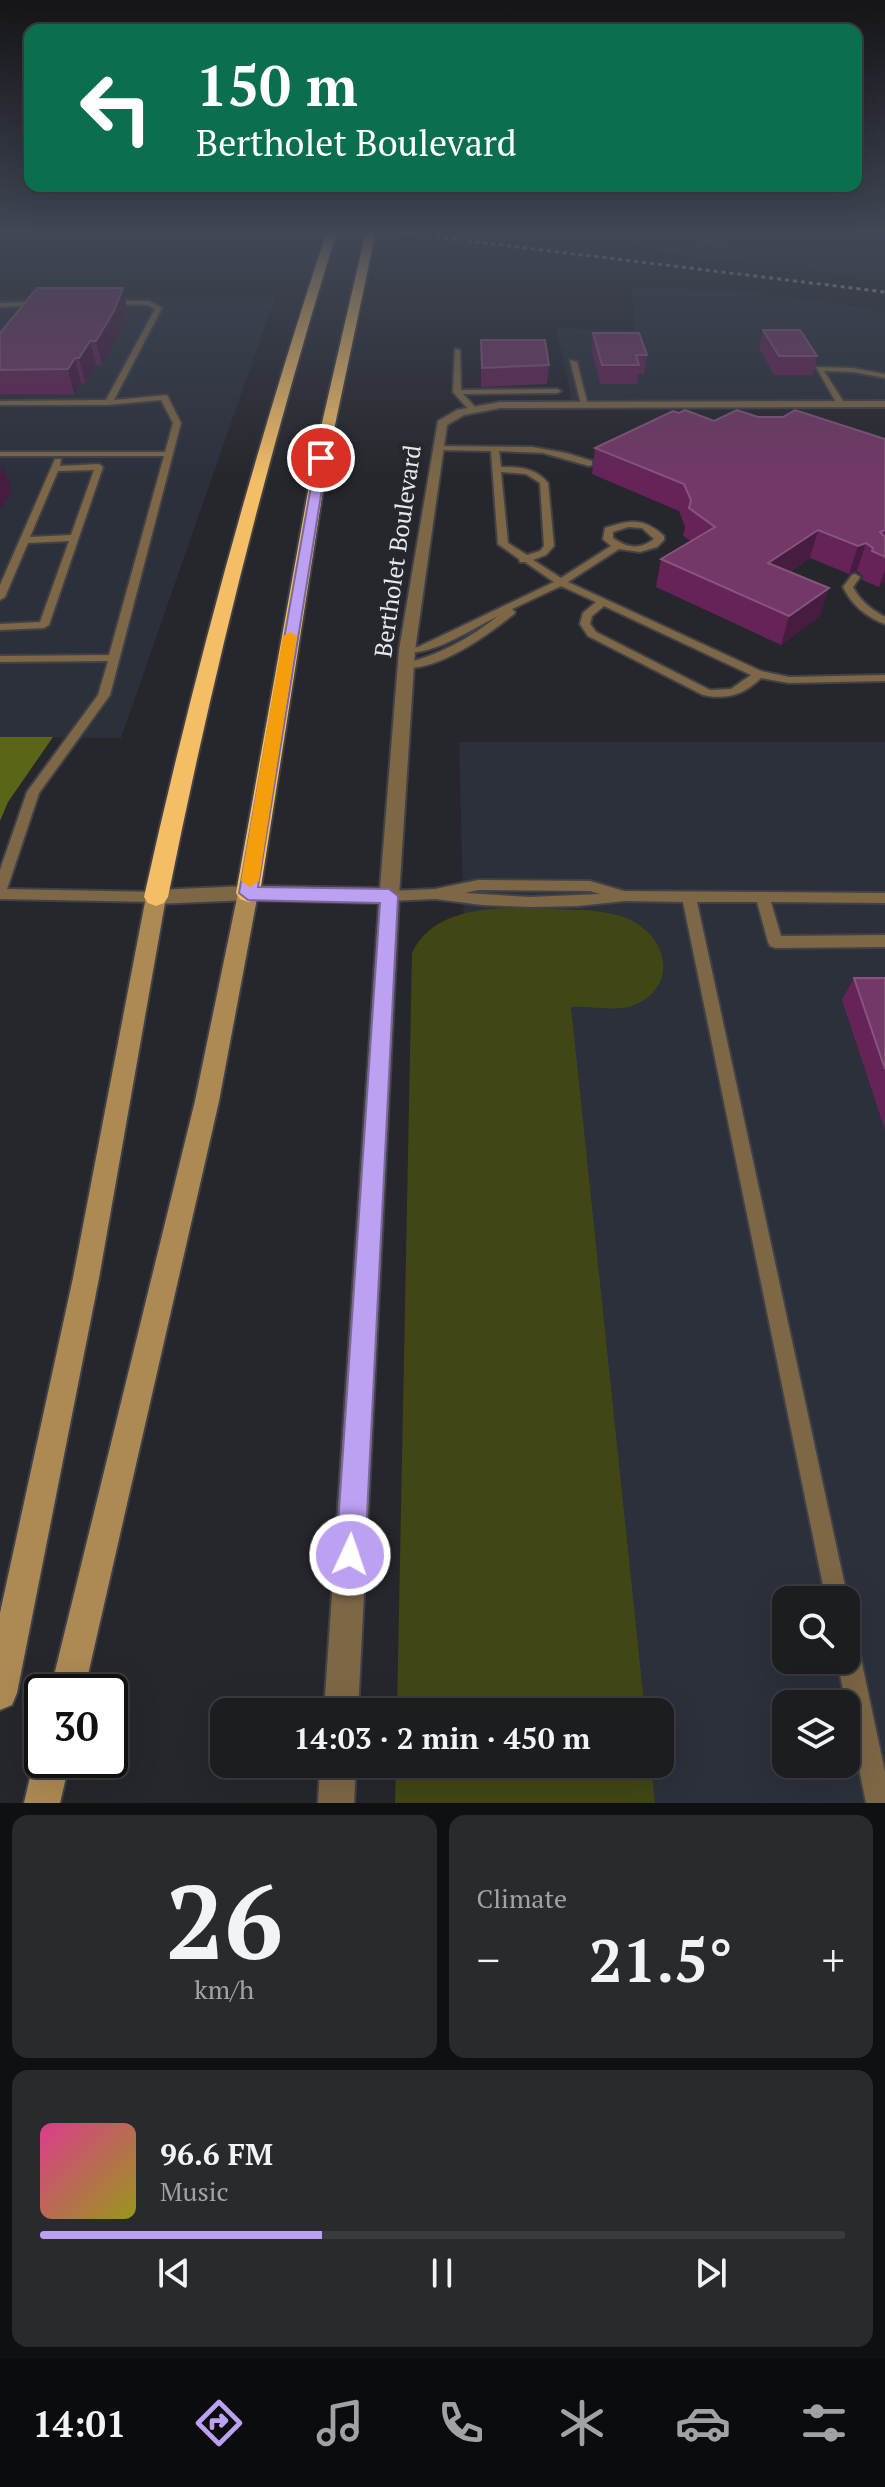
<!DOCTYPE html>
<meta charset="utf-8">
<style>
:root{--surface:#1c1d21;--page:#292a2e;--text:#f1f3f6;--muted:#a0a2a5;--line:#3a3b3f;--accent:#bca0f2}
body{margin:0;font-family:"PT Serif",serif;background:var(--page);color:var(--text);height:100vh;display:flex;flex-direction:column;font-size:30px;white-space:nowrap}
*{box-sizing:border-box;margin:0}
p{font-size:26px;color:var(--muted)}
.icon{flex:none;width:44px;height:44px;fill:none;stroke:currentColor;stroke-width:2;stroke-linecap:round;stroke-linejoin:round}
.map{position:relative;height:1803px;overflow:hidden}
.details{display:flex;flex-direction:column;gap:12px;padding:12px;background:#0f1012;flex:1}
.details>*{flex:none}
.hud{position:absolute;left:24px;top:24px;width:838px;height:168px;border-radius:16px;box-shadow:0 8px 32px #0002,0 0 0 2px var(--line);background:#0b6e4f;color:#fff;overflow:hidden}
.buttons{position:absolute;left:772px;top:1586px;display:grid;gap:16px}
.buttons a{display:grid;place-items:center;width:88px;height:88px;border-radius:16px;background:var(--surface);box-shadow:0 8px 32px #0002,0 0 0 2px var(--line);font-size:40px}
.speed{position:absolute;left:24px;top:1674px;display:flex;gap:16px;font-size:40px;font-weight:700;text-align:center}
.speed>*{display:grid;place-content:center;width:104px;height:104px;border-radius:50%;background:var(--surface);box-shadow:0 8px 32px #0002,0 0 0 2px var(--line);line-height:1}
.speed .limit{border:4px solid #111;border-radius:12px;background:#fff;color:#111}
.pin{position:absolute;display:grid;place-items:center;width:68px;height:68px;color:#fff;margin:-34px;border:4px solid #fff;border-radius:50%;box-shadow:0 2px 8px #0007}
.me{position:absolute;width:88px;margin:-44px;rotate:3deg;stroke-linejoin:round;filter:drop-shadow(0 0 6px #0008)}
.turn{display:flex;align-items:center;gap:28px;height:168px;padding:0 40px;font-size:36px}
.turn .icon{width:104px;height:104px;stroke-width:2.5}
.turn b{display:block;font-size:56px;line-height:68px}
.big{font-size:60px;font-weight:700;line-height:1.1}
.details .widget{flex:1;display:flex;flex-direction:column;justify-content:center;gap:12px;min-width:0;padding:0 28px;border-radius:16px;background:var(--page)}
.details .dial{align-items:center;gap:0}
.dial b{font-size:104px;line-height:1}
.song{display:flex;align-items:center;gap:24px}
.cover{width:96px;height:96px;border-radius:12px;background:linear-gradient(135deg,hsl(330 70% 55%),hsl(60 70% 35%))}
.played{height:8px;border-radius:4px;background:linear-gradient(90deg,var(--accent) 35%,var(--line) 35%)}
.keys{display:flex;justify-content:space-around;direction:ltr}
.heat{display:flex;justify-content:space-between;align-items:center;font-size:44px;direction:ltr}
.details .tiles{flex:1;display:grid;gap:12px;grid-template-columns:1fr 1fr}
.widget:last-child{grid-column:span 2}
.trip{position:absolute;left:210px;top:1698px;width:464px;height:80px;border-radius:16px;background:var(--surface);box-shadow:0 8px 32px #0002,0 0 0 2px var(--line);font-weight:700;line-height:80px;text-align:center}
.menu{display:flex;height:128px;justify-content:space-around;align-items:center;background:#0b0c0d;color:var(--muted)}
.menu .icon{width:56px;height:56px}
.menu .selected{color:var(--accent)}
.menu b{font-size:36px;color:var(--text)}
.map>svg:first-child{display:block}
.built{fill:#2c303b;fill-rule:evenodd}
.green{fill:#414714}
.forest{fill:#5c6417}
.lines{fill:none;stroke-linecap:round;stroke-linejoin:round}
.stream{stroke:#154345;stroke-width:4}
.service-casing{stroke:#414247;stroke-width:4}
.minor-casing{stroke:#414247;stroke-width:4}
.secondary-casing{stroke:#414247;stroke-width:4}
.motorway-casing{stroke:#414247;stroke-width:4}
.service{fill:#7d6746;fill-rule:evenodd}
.minor{fill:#7d6746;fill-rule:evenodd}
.secondary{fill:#ad8a54;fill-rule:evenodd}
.motorway{fill:#f5be66;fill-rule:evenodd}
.rail{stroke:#b9babe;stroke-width:3;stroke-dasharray:4 4;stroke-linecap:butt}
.wall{fill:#662358}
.shaded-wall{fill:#461c40}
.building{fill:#743868;stroke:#86547d;stroke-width:2}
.route{fill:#bca0f2;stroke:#7a689d;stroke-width:2}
.slow{fill:#f59e0b}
.labels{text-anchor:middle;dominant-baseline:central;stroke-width:8;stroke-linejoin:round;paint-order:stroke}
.far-street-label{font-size:24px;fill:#e7e8ec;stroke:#26272c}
</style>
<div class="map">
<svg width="885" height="1803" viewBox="0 0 885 1803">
<rect width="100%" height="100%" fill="#26272c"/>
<path class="built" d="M589 231H885V279L685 256Z
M632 289 732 290 885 310V400H572L556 328 635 331Z
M0 297H275L121 738 0 737Z
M459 742H885V1803H488L487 1764H660V1712H485ZM786 1600H846V1660H786ZM786 1704H846V1764H786Z"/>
<path class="green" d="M586 910C604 912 624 914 639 925 672 948 673 991 632 1006 615 1012 588 1005 571 1007L645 1712H397L412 953C440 894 531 910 586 910Z
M396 1764H651L655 1803H395Z"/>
<path class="forest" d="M0 737H53L8 802 0 821Z"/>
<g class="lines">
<path class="stream" d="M580 231 601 236"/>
<defs>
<path id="service" d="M109 301H149L162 308 114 400 167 395 181 423 110 695 39 793 7 889 156 892 163 897 156 902 0 899V870L27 792 98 695 108 661 0 662V656L109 655 164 456H0V452H165L173 423 161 400 108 405H0V401L106 400 155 309 148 305 107 304Z
M42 302 40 305 0 307V303Z
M455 349 460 350 461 390 557 389 561 391 557 393 463 394 477 409 470 411 453 392Z
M570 360 577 362 588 406 581 404Z
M816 367 853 368 885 374V378L853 372 824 371 845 404 841 406 837 404Z
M435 446 532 447 566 453 592 461V465L589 466 543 453 499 451 501 467C520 467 536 468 548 483L554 546 546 555 533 560 561 578 611 546 603 539 605 528C630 520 643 517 664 536V540L657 547 640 552 619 549 568 582 761 671 789 677 885 675V681L789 683 761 678C744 695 726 700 703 695L588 636 580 624 583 613 596 602 561 586 512 609 515 612 514 614C486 636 440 670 403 668V664C439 655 469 639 498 616 472 629 431 657 403 652V648L418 647 554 582 525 562H520L519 559 498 544 491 451 438 450 434 448ZM501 472 526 474 540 483 544 546 540 551 527 555 508 543ZM628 527 642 528 654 539C640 550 627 548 613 538V532ZM604 606 751 675 731 689 710 690 596 632 590 624 592 616Z
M55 459H61L60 466 99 464 103 467 49 625 44 628 0 630V624L40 622 69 541 28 543 5 597 0 600V585ZM94 470 71 535 30 537 58 471Z
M855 574 860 577 853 587C860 601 871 609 885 617V624C866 617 852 605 843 587L852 575Z
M478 880 590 881 624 891 885 893V903L771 902 781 936 885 935V947L775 948 770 946 768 942 757 902H697L848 1600 846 1606V1600H826L683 902 625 901 578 906 530 907 482 905 435 899 389 901 382 896 389 891 435 889ZM478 890 590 891 600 894 530 897 465 893Z
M846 1633 854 1637 858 1645 885 1772V1803H866L837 1660H846Z"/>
<path id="minor" d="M885 401V407L500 408 464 415 447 425 415 650 399 896 358 1712H324L379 903 248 900 156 904 149 902 146 897 149 892 156 890 248 886 380 888 399 650 438 421 457 410 500 402Z
M320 1764H356L354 1803H318Z"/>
<path id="secondary" d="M248 886 255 888 258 893 219 1101 84 1692H50L195 1101 238 893 241 888Z
M156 890 163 892 166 897 99 1278 17 1693 12 1705 0 1710V1613L73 1278 146 897 149 892Z
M42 1746V1760H70L60 1803H24L34 1760Z"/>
<path id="motorway" d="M327 231H337C269 450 213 672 168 897L164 903 156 906 148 903 144 897C194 672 255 450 327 231Z
M366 231H376L328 458 260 893 256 899 248 902 240 899 236 893 314 458Z"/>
</defs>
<use href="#service" class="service-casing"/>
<use href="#minor" class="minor-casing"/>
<use href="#secondary" class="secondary-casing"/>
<use href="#motorway" class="motorway-casing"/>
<use href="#service" class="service"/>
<use href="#minor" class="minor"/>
<use href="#secondary" class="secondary"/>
<use href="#motorway" class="motorway"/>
<path class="rail" d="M388 231 885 292"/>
</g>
<path class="wall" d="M697 231H738L721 246 695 242Z
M123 288 127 310 119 334 102 365H96L85 383H81L74 394H0V333Z
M763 330 817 356 813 375H774L759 348Z
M593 333 647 355 644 374H638L637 384H600L592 351Z
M481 340 549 365 547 384 481 387Z
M679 413 714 421 758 417 885 439V582L879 587 862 580 863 576 857 571 849 574 810 558 790 572 829 588 819 617 781 645 656 587 661 559 691 541 683 536 685 527 679 511 592 474 595 448Z
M854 978H885V1130L842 1000Z"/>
<path class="shaded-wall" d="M724 231H738L721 246Z
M123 288 127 310 119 334 102 365 96 341Z
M90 341 96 365 85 383 79 358Z
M75 358 81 383 74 394 68 369Z
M3 465 12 491 0 510V469Z
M818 530 810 558 761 591 768 563Z
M866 543 857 571 849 574 858 546Z
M885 570V582L879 587Z
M829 588 819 617 781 645 789 616Z"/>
<path class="building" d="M37 288H123L114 311 96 341H90L79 358H75L68 369 0 370V333Z
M763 330H800L817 356H779Z
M593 333H639L647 355H636L639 365H602Z
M481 340H545L549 365 482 368Z
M685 410 714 421 737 410 758 417H783L795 410 885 439V530L880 532 885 537V557L872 551 873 548 866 543 858 546 818 530 768 563 829 588 789 616 661 559 715 527 689 508 691 500 684 484 595 448 673 411 679 413Z
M854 978H885V1069Z"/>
<linearGradient id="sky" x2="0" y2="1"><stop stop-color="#151518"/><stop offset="0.48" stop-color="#414756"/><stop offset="1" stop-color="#414756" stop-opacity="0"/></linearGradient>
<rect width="885" height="483" fill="url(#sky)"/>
<path class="route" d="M321 455 327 458 258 887 389 889 398 896 365 1555 360 1565 350 1570 340 1565 336 1555 380 903 248 900 239 893 316 458Z"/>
<path class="slow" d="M290 632 297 636 259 881 250 887 241 881 283 636Z"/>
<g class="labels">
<g class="far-street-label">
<text transform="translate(397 551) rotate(-82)">Bertholet Boulevard</text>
</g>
</g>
</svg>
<div class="buttons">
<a><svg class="icon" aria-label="search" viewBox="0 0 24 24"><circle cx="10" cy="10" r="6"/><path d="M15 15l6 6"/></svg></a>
<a><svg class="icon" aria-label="layers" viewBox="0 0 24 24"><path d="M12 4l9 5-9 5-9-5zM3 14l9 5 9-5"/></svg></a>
</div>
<div class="speed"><div class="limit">30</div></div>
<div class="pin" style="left:321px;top:458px;background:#d93025"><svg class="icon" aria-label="arrive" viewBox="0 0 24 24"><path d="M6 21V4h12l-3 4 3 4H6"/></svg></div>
<svg class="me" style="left:350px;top:1555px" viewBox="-20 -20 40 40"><circle r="17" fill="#bca0f2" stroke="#fff" stroke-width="3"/><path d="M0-11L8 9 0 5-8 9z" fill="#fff"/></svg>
<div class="trip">14:03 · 2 min · 450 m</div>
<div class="hud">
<div class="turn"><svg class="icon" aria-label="left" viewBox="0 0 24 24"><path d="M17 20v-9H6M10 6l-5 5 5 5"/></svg><div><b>150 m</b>Bertholet Boulevard</div></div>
</div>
</div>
<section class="details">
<div class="tiles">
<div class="widget dial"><b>26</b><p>km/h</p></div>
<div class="widget"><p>Climate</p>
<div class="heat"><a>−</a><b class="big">21.5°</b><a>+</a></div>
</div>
<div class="widget">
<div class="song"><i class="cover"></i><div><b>96.6 FM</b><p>Music</p></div></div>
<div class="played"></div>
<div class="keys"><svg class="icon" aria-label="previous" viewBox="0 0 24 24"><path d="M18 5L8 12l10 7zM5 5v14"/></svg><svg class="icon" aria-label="pause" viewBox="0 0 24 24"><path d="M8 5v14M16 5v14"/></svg><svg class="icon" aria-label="next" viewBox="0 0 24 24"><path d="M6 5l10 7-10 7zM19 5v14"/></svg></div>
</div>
</div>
</section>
<nav class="menu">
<b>14:01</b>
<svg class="icon selected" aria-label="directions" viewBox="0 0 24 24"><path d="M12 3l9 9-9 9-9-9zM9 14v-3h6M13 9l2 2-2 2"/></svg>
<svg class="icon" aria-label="music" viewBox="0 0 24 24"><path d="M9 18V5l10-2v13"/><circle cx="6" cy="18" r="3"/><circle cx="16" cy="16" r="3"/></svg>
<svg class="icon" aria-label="phone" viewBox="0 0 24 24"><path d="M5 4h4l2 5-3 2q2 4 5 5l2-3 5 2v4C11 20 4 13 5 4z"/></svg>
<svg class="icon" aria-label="climate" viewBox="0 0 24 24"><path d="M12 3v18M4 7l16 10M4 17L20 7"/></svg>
<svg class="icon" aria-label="car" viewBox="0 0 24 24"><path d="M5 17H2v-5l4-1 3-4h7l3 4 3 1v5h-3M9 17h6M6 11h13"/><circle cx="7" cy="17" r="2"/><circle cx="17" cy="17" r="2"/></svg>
<svg class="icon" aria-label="filters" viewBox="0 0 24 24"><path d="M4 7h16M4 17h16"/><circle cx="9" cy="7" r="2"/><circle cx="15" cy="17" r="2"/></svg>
</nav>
